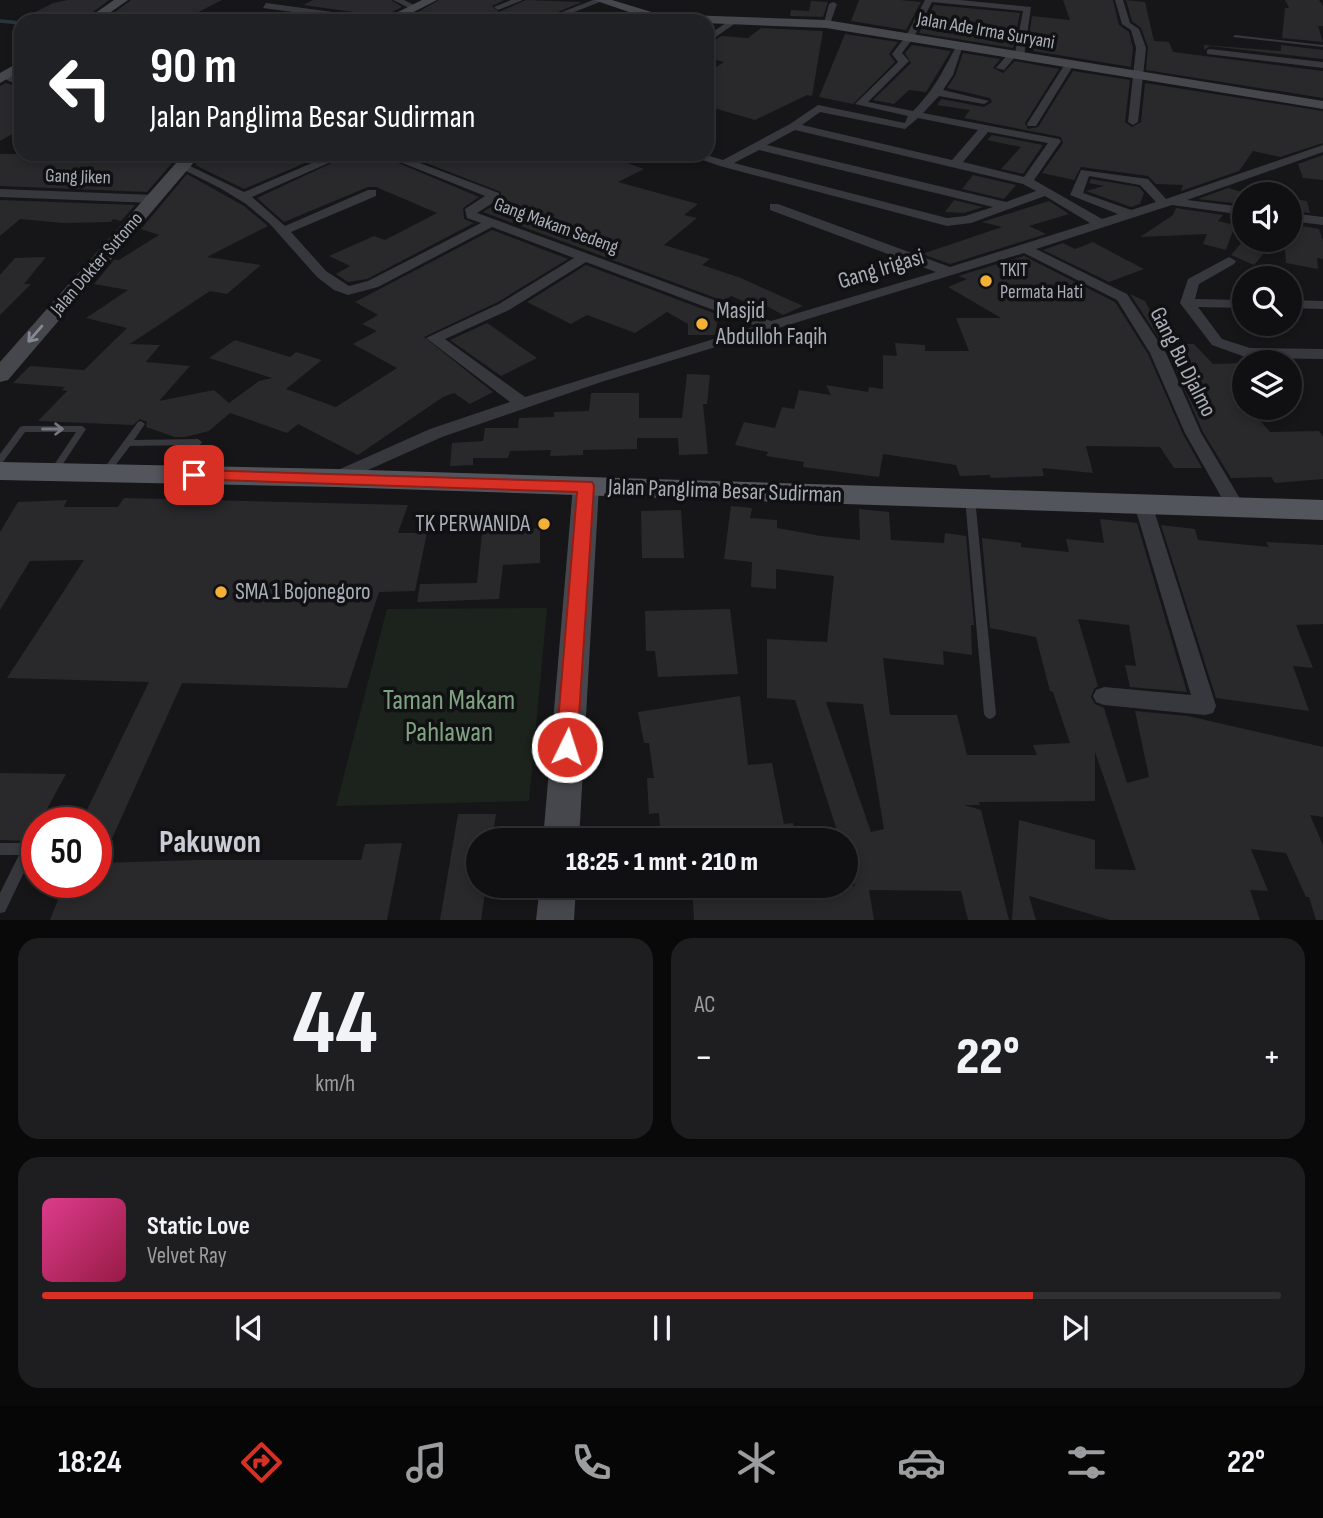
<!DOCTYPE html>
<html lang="id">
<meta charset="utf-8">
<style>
:root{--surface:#101012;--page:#1e1e20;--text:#f1f3f6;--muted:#9c9d9f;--line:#303032;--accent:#d93025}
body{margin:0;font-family:"Sofia Sans Condensed",sans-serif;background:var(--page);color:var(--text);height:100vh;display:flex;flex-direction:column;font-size:26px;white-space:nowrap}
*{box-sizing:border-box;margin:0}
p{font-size:23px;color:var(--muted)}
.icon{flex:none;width:38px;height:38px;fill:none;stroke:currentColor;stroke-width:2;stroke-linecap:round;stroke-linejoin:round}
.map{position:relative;height:920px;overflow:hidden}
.side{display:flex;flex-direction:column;gap:18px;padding:18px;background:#09090a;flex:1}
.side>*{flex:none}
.guide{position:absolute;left:14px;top:14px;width:700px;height:147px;border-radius:21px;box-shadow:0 4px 10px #0003,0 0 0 2px var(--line);background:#202124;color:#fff;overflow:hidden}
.fabs{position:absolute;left:1232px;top:182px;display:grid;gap:14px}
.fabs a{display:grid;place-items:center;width:70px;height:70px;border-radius:50%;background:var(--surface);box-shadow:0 4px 10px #0003,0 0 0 2px var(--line);font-size:35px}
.speed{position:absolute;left:21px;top:807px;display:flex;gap:14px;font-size:35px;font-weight:700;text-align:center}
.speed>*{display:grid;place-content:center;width:91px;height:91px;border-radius:50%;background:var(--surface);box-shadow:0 4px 10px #0003,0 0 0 2px var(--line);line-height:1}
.speed .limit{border:10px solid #d22;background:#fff;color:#111}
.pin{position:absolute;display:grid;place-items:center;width:60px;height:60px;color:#fff;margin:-30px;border-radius:14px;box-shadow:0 4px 10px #0006}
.me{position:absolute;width:77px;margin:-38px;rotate:4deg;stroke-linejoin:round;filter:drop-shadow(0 0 5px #0008)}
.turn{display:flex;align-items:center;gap:24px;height:147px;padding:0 21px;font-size:32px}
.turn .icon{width:91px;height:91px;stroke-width:2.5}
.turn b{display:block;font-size:49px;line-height:60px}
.big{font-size:52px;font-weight:800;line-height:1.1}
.side .widget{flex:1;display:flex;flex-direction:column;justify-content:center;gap:10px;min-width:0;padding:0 24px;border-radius:21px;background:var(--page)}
.side .dial{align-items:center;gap:0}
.dial b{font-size:91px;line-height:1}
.song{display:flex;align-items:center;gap:21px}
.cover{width:84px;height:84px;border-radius:10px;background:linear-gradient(135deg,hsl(330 70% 55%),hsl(340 70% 35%))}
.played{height:7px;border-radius:4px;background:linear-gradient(90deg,var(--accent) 80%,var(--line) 80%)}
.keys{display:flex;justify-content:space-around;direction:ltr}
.heat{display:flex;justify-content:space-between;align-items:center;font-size:38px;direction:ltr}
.side .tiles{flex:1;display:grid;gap:18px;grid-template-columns:1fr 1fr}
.widget:last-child{grid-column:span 2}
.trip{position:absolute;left:466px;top:828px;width:392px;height:70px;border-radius:35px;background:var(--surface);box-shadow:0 4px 10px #0003,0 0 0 2px var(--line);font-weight:800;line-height:70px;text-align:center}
.menu{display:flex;height:112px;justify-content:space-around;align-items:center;background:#060607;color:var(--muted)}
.menu .icon{width:49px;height:49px}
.menu .current{color:var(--accent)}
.menu b{font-size:32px;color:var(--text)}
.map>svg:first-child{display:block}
.green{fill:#1c231d}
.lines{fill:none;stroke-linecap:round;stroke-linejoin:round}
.stream{stroke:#2c353c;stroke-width:3.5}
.building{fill:#29292c;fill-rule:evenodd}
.lane{fill:#37383d;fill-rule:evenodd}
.street{fill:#37383d;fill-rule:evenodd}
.secondary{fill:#45474d;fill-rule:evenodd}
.primary{fill:#53555c;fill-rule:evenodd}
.oneway{stroke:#858993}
.oneway2{stroke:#757881}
.route{fill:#d93025;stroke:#8d1f18;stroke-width:2}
.poi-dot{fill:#f2b134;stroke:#111113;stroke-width:2.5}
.labels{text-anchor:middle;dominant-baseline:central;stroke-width:7;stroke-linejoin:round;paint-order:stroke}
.far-street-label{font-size:19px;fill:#a8adb8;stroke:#111113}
.far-poi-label{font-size:19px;fill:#a8adb8;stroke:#111113;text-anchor:start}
.street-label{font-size:23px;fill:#a8adb8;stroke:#111113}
.poi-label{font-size:23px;fill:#a8adb8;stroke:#111113;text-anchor:start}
.near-park-label{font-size:28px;fill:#7fa381;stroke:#111113}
.near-quarter-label{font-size:32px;font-weight:bold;fill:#c9ccd4;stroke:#111113}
</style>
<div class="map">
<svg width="1323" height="920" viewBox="0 0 1323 920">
<rect width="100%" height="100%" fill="#161618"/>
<path class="green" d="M547 608 529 801 336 806 387 609Z"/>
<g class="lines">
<path class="stream" d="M0 21 21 23"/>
</g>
<path class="building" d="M68 0H109L81 21H18L53 3Z
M131 0H222L181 21 133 19V21H103Z
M313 0H391L402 7 386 15H375L303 5Z
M439 0H504L492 6 499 12 526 0 582 2 536 21H522L520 16 505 13 488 21 406 19Z
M859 0H900L921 2 906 30 851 21Z
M1063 0H1113L1119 25 1129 32 1133 48 1131 67 1027 50 1032 16 1070 20Z
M1126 0 1145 2 1154 41 1169 42 1173 52 1323 71V98L1146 70 1148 47 1141 28 1132 21Z
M1285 0H1319L1323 6V26H1318L1323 42 1282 38 1285 8H1289Z
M811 1 828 2 823 17 790 16 791 10 809 11Z
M934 5 1020 13 1013 48 919 33Z
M286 14 339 21H272Z
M761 28 823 31 812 96 807 95 755 120 707 106V73L724 62 707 58V46L721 36 748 38Z
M845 34 898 42 889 54 895 62 853 104 819 97Z
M912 45 951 51 926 92 909 90 894 104 873 100 911 63 905 53Z
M1204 45 1281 51V45L1323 50V59L1210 46 1204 50Z
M963 53 1000 59 993 68 1003 73 1015 61 1059 69 1025 123 1028 129 1038 127 1073 71 1130 80 1125 122 1132 127 1141 122 1145 83 1323 111V143L1280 157 1253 151 1239 171 1181 191 1183 185 1156 184 1148 176 1081 167 1074 180 1042 173 1063 143 1061 137 964 118 970 110 937 105 941 99 984 107 992 102 990 98 947 88 955 76Z
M6 83 21 88V129L0 141V86Z
M992 135 1043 145 1023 174 1001 169 1021 147 987 140Z
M0 154H140L173 162 147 192 0 186Z
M204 154H326L244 189 195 165Z
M351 154H377L479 197 463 208 464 219 474 223 367 279 348 282 336 274 350 266 329 256 374 236 385 240 437 213 376 187H368L284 222 257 198Z
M403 154H602L644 169 618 182 698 204 684 215 697 218 664 245 710 259 702 265 741 278 803 306 783 315 754 299 748 303 731 296 724 301 483 212 500 201 501 192Z
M1323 155V180L1303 178 1298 164Z
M187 174 244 206 268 226 207 257 261 265 227 294 210 291 130 344 160 345 146 362 190 366 159 401 214 390 229 403 259 381 272 378 209 358 235 340 290 357 296 352 322 360 286 389 336 407 397 368 353 344 377 331 362 324 378 315 355 302 492 230 568 259 498 302 424 337 493 392 470 404 454 393 443 397 358 455 298 424 287 433 230 413 209 431 185 437H175L146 427 147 422 140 419 133 425 38 421 67 391 62 390 65 387 13 383 30 366 84 370 127 328 86 318 128 290 94 284 114 260H119L159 235 141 229Z
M973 175 1016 185 1004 199 962 189Z
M1091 179 1139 187 1144 193 1140 204 1131 207 1086 191 1104 186 1089 183Z
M1228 188 1242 192 1233 203 1198 199Z
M1290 198 1307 201 1310 213 1290 211Z
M0 200 135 205 121 221 113 219 111 222 64 223 20 219 0 236Z
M954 200 983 207 964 213 945 212Z
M1049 201 1069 214 1029 226 1046 234 950 264 922 254 1002 227 982 222Z
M1176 208 1223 215 1218 221 1235 225 1226 250 1203 244 1207 234 1140 237 1173 215Z
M1290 224 1319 229 1323 241V259L1317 258 1318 269 1286 263 1284 240H1293Z
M1244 240H1275L1254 265 1231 255Z
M1093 242 1115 254 1144 269 1109 282 1043 250 1063 243 1075 249Z
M1024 256 1115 302 1148 354 1183 434 1202 468H1174L1160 447 1086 446 1093 473 1042 468 1044 476 991 478 990 475 960 476 956 465 883 454 879 477 803 467 804 462 766 456 768 452 735 445 744 422 775 428 782 407 794 409 799 390 831 395 826 385 868 392 869 387 883 389V355L897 356 895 343 925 345V351H969L956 318H1001L948 287 967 279 958 276Z
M46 257 24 284H31L0 315V275L15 258Z
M586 265 716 314 718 335H688V324L667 312 635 333 587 315 571 324 527 302Z
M1130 294 1145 301 1168 344H1194L1213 364 1244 363V408H1249L1270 432 1319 431 1323 437V479L1275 483 1271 477 1231 478 1203 432 1168 352Z
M487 323 537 358 501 376 450 340Z
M687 374 710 375 707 404H703L708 454 679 455 678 438H637V449L583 450V455L550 456 551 450 510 451 508 458H473V465L450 466 452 443 483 441 485 428H518L519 418 554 417V412L589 411 591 393H639V418H682Z
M124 498 408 505 398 533H427L415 591 379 592 347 688 182 683 101 863 196 860H361L365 844 402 843 387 920H50L65 882H96V822H81L149 682 7 678 84 560 30 561 0 610V532L18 502 67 500 64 507H118Z
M731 506 752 508 750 518 777 520V528L821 536 860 540 859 509 889 512 891 540 944 543 945 533 966 536 974 625H971L972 655 943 651 944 665 883 658 890 715H957L967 755H1037L1033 745 1070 743 1053 692 1050 691 1036 637 990 628 982 538 1021 543V547L1069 552 1066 539 1104 543 1100 519 1137 523 1187 692 1130 687 1125 665 1136 666 1129 625 1078 619 1098 686 1094 689 1091 697 1095 704 1104 708 1127 783 1149 777 1135 711 1188 716 1323 747V817L1310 815 1323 845V920H1316L1309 897H1306L1286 853 1251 849 1268 891 1250 890 1260 920H1110L1029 896 1036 920H1012L1019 820 1095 840V869L1136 870 1095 752V801L979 802 980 805H964L981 810 1009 920H968L961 891 869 890 874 920H694L692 886H855L845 855V840H840L795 700 767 698V639L827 642 834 576 776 569V589L751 587 752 562 724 559ZM826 702 863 704 884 829 871 832Z
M681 510 684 558H642L641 511Z
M1161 525 1195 529 1198 540 1269 547 1266 542 1323 545V624L1296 625 1313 668 1293 666 1309 711 1216 698Z
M540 528V563L503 565 499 599 417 602 420 584 477 583 482 533Z
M730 609 738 674 658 677 655 651H646L645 611Z
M740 696 748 765 772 763 784 824 793 823 796 840H661L659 813 649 814 647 778H654L649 743H644L638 712Z
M0 773 66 774 40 822H37L31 841 0 840Z
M458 814H496L492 840H478V886H486L481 920H440Z"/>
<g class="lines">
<path class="lane" d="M1235 35 1323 45V47L1233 37Z
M141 421 145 424 134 440 198 439 202 442 178 476 175 477 171 474 192 445 130 446 108 475H102L101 473 102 471 138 422Z
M23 426H82L86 429 57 473 54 474 50 471 76 432H25L3 462 0 463V454L20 427Z
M970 495 975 498 996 714 994 717 990 719 986 717 984 714 965 498Z
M0 843H29L33 845 35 849 5 912 0 913V893L19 855H0Z"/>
<path class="street" d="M393 0H404L418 7 411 9Z
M511 0H523L498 10 494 7Z
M593 0H605L551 21H539Z
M925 0H960L1031 7 1024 56 1019 59 1015 57 1004 70 996 68 1009 53H1015L1023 11 932 2 914 37 902 53 909 61 868 102 913 111C935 89 942 72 957 45H963L953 75 943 90 989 101 984 104 939 96 923 113 1059 139 1061 141 1034 180 1102 219 1118 214 1070 195 1081 170 1148 179 1166 199 1323 145V152L1187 200 1244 207V215L1172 205 1036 249 1127 294 1166 353 1201 433 1245 507 1243 511H1229L1227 507 1185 433 1150 353 1117 300 1024 253 601 382 442 437 341 482H329L326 478 329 474 430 429 510 402 426 338 499 304 574 258 492 227 378 287 348 295 334 290 317 277 270 224 246 204 220 188 176 166 186 164 244 192 333 154H349L252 197 285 226 368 190H376V196L291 232 326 271 349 286 368 281 481 223 467 218 465 209 485 196 380 154H396L499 193V199L477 213 771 321 936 272 770 210V204H778L950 267 1090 223 1045 196 971 223 947 226 720 166 685 154H703L723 160 790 124 818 105 905 123 908 116 855 104 898 62 892 54 906 36ZM820 112 905 129 918 118 978 130 952 160 802 125ZM795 130 1023 184 1036 191 1006 202 767 145ZM988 132 1048 143 1024 177 963 162ZM759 150 993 207 965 216 947 218 734 163ZM1089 176 1140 185 1156 202 1131 210 1083 193ZM586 262 756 326 525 397 445 339 509 310Z
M1115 0H1123L1130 23 1139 29 1146 48 1138 122 1133 125 1128 122 1136 48 1131 30 1122 24Z
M833 2 837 4 830 24 823 26 829 4Z
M266 3 377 18 381 21H358L263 8Z
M504 16 519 19 520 21H491Z
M733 18 740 20 707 43V36Z
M1210 49 1323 62V68L1207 54V50Z
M1065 64 1073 66 1036 126H1028L1027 124Z
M2 74 21 79V86L2 78Z
M0 189 154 195 160 199 154 203 0 197Z
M1290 213 1323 217V225L1290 221Z
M1229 257 1236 261 1234 264 1199 284 1195 299 1244 300V308L1198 307 1222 339 1250 348 1323 349V359L1248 358 1212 345 1180 303 1188 279Z
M1290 300 1323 301V309L1290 308Z
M1143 498 1150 500 1152 504 1216 706 1213 713 1205 715 1104 705 1096 702 1093 696 1096 690 1104 687 1191 695 1134 504 1136 500Z"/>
<path class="secondary" d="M114 0H128L98 21H84Z
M422 0H437L396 21H380Z
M594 0H612L658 14 826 20 1323 101V109L826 28 655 21Z
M21 61V71L0 83V73Z
M184 154H201L8 380 0 382V362Z
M586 478 595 480 599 486 579 840H543L573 486 577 480Z
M540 886H576L574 920H536Z"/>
<path class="primary" d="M0 462 335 469 1323 500V520L335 487 0 480Z"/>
</g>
<defs><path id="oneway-shaft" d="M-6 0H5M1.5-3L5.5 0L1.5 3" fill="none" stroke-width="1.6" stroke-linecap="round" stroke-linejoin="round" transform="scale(1.75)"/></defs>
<use class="oneway" href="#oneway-shaft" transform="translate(35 334) rotate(131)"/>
<use class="oneway2" href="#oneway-shaft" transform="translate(53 429)"/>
<path class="route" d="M194 470 592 482 594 486 577 747 574 753 567 756 559 753 556 747 577 492 188 479 185 475 188 472Z"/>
<g class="poi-dot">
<circle cx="986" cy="281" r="7"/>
<circle cx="702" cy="324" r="7"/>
<circle cx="544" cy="524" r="7"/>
<circle cx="221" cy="592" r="7"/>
</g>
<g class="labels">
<g class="far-street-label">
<text transform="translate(986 31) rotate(10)">Jalan Ade Irma Suryani</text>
<text transform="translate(78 177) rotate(2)">Gang Jiken</text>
<text transform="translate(556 226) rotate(20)">Gang Makam Sedeng</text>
<text transform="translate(97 264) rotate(-49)">Jalan Dokter Sutomo</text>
</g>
<g class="far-poi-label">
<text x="1000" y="270">TKIT<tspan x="1000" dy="22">Permata Hati</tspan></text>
</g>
<g class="street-label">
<text transform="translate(881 269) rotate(-17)">Gang Irigasi</text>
<text transform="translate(1183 362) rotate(63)">Gang Bu Djalmo</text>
<text transform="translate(725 491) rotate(2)">Jalan Panglima Besar Sudirman</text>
</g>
<g class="poi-label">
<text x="716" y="311">Masjid<tspan x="716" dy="26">Abdulloh Faqih</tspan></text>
<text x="530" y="524" text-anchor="end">TK PERWANIDA</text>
<text x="235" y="592">SMA 1 Bojonegoro</text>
</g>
<g class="near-park-label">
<text x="449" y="700">Taman Makam<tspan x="449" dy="32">Pahlawan</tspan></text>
</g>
<g class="near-quarter-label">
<text x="210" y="842">Pakuwon</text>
</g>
</g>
</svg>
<div class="fabs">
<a><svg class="icon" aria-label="sound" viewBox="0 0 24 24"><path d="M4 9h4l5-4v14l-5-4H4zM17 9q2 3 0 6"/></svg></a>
<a><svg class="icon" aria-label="search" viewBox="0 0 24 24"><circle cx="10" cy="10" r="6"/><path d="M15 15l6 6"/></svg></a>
<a><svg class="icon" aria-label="layers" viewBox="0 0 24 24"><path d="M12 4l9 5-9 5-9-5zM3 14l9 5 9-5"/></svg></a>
</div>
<div class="speed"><div class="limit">50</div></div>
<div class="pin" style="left:194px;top:475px;background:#d93025"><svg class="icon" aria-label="arrive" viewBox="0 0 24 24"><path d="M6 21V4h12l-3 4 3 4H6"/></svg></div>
<svg class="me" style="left:567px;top:747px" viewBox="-20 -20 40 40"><circle r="17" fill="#d93025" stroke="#fff" stroke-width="3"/><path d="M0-11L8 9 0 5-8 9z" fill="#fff"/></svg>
<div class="trip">18:25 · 1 mnt · 210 m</div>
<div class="guide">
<div class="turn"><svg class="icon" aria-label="left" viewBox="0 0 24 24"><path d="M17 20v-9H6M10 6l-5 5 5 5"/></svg><div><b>90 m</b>Jalan Panglima Besar Sudirman</div></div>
</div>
</div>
<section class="side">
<div class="tiles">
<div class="widget dial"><b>44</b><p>km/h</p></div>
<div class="widget"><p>AC</p>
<div class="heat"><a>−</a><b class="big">22°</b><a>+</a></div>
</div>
<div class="widget">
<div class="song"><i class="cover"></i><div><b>Static Love</b><p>Velvet Ray</p></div></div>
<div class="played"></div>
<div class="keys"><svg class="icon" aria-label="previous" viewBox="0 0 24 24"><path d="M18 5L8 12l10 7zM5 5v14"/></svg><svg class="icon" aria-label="pause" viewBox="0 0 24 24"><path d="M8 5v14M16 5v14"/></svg><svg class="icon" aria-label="next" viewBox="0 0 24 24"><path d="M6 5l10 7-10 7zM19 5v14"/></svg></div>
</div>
</div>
</section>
<nav class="menu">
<b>18:24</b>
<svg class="icon current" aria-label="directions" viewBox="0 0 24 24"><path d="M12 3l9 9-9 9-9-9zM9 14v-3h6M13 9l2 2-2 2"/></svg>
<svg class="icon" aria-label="music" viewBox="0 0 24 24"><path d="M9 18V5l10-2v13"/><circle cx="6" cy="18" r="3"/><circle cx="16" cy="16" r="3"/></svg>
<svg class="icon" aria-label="phone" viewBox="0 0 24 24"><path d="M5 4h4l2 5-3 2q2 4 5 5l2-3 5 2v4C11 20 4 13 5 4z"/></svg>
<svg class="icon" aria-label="climate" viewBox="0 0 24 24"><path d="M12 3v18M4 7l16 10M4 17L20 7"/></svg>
<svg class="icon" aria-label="car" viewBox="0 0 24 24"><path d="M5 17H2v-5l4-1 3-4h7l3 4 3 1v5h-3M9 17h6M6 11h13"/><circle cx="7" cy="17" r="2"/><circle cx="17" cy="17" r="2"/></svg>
<svg class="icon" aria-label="filters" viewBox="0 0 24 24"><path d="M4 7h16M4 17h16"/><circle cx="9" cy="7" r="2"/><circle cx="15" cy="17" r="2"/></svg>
<b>22°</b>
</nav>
